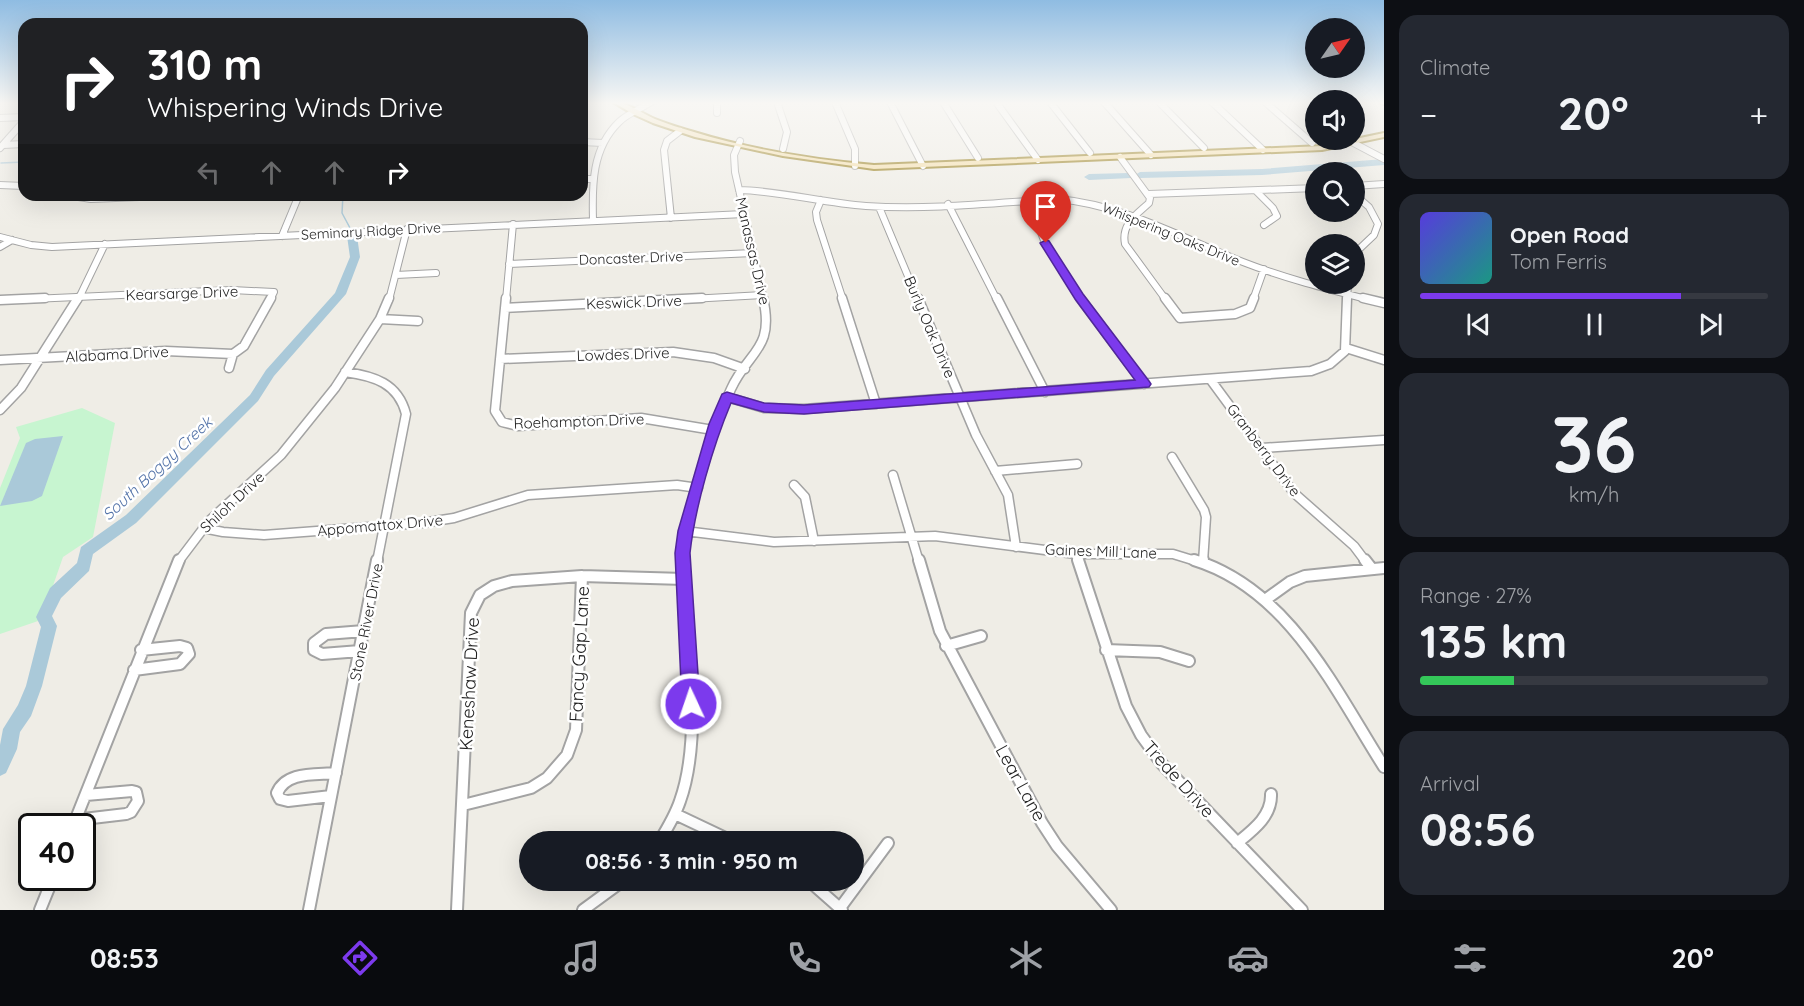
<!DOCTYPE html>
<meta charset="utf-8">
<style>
:root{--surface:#171b24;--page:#242831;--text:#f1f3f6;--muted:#9ea1a6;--line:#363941;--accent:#7c3aed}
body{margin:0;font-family:Quicksand,sans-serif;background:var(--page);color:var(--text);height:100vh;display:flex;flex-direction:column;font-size:22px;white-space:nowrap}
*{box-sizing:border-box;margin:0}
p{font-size:20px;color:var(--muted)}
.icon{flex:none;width:33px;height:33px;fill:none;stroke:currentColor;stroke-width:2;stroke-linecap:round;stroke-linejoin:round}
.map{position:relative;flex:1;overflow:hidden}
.details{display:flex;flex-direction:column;gap:15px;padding:15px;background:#0d0f14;width:420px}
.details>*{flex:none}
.banner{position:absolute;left:18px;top:18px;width:570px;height:183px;border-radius:18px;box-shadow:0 6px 24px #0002;background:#202124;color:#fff;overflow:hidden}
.needle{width:39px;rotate:56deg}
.fabs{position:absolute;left:1305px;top:18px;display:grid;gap:12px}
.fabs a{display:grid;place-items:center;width:60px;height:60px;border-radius:50%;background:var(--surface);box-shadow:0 6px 24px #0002;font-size:30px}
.speed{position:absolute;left:18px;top:813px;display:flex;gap:12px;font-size:30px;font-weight:700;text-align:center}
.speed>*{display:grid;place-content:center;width:78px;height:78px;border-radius:50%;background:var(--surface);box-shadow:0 6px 24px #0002;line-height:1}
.speed .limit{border:3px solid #111;border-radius:9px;background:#fff;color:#111}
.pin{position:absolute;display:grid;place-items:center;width:51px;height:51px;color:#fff;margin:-62px -26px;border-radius:50% 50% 50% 0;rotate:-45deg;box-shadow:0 0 6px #0007}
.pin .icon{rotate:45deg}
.me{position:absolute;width:66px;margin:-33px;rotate:357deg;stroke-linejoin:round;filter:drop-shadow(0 0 4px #0008)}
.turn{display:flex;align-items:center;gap:21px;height:126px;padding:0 30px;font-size:27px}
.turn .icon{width:78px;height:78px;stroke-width:2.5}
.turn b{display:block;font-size:42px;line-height:51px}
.lanes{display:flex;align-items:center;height:57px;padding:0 30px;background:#0003;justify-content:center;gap:30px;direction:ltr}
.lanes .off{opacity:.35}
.big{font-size:45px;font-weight:800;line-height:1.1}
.details .tile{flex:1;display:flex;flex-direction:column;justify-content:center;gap:9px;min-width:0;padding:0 21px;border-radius:18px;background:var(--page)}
.details .dial{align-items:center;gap:0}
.dial b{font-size:78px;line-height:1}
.song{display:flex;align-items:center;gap:18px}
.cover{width:72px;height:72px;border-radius:9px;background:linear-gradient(135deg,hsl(250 70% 55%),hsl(170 70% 35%))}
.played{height:6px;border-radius:3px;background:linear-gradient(90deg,var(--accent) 75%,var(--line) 75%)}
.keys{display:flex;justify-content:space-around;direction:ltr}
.heat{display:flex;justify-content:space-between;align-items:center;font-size:33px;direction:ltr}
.charge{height:9px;border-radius:4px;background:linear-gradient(90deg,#34c759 27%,var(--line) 0)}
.trip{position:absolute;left:519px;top:831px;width:345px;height:60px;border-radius:30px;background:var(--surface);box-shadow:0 6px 24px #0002;font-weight:800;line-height:60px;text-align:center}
.tab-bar{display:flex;height:96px;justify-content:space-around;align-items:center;background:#090b0e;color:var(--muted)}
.tab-bar .icon{width:42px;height:42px}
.tab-bar .on{color:var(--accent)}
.tab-bar b{font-size:27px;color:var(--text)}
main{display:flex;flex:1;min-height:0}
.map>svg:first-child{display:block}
.park{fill:#c7f5d0}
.water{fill:#aac9d9}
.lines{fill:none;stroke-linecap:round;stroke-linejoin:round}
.stream{stroke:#aac9d9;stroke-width:1.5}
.river{fill:#aac9d9;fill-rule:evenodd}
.minor-far2-casing{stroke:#a3a3a3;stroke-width:8}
.minor-far1-casing{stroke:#a3a3a3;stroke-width:11}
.minor-casing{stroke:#a3a3a3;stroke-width:14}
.major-casing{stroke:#8f740b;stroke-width:4}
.minor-far2{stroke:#fff;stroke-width:6}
.minor-far1{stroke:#fff;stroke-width:8}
.minor{stroke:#fff;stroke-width:10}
.major{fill:#f5dda5;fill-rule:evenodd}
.route{fill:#7c3aed;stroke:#51269a;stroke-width:1.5}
.labels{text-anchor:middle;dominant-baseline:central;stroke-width:5;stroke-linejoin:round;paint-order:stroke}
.far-street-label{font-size:14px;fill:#1f1f1f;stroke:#fff}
.street-label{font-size:15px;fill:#1f1f1f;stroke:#fff}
.water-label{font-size:16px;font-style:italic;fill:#5272a8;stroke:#fff}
.near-street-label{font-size:18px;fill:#1f1f1f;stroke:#fff}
</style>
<main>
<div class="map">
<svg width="1384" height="910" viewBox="0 0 1384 910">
<rect width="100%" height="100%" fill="#efede6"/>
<path class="park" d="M82 408 115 423 93 537 63 557 41 620 0 634V488L20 438 16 427Z"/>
<path class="water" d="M63 436 42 496 32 501 0 506 26 443 35 439Z"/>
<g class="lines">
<path class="stream" d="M1 163 24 162
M343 195 342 213 350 228"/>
<path class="river" d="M1384 159V165L1262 175 1140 178 1135 175 1140 172 1262 169Z
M1128 173 1133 176 1131 178 1089 180 1084 177 1089 174Z
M352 233 357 236 360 257 346 294 274 376 258 401 136 523 93 554 89 571 61 598 52 616 57 626 42 686 31 716 20 732 17 749 6 773 0 776V745L3 729 18 705 26 686 41 627 36 617 50 588 77 563 81 547 126 515 250 395 266 370 335 293 350 257 347 236Z"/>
<defs>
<path id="minor-far2" d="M717 102V113
M777 102 787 132 783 149
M835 102 855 149V166
M890 102 923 166
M943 102 978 158
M996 102 1038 160
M1050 102 1090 153
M1104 102 1151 155
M1159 102 1204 148
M1212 102 1263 150
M1265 102 1312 143
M0 118 24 117
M1348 140 1384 159
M740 141 734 155 735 172 764 300
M582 142 603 143
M3 145 24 144
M0 148 24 121
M1120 157 1150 198 1149 203C1136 215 1121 224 1125 244L1166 300
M582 179H592
M0 185 24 186
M1354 186 1384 184
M739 190C782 191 823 203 866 206 930 210 994 203 1058 199 1124 205 1182 238 1243 262 1284 278 1327 289 1370 300
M1256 191 1273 208 1277 216 1264 225
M1149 194 1316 188
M1354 194 1369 207 1378 224 1374 235 1354 254
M66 195 91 199 188 195
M821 200 816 212 817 220 843 300
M1029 201 1045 243 1081 300
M948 204 997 300
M879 207 918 300
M671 218 664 150 667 141 680 131
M593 220C592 185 592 148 619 122 628 113 641 109 651 102
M282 236 299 195
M0 237 31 245 52 247 744 214
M0 247 12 240
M509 264 753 253
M396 275 436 273
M10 300 232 290 274 292 270 300
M78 300 105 244
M389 300 407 229
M506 300 513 224
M672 300 763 295
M1253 300 1264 269
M1347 300 1348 284"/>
<path id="minor-far1" d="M506 298 495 411 502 422 518 426 641 418 713 430
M842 298 876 404
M918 298 976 435 1008 495 1016 547
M997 298 1045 392
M1080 298 1144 384
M1165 298 1180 318 1235 314 1250 308 1254 298
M1363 298 1384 303
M0 300 45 298
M505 308 702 298
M380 319 418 321
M1346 348 1384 360
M500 359 673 352 714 358 745 369
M0 360 166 351 233 354
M229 368 233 354 244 346 271 298
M345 372C374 376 398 383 406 414L377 562
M1210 379 1294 493 1354 546 1366 562
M727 397 764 408 804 409 1311 371 1330 364 1345 351 1347 298
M0 410 21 388 78 298
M1262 448 1384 440
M1172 457 1204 510 1206 517 1203 562
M995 471 1077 464
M893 475 919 562
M794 485 805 497 814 541
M203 528 223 532 264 535 422 523 454 518 528 495 677 485 698 488
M685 531 774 542 935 536 1076 554H1173L1199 562
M1076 554 1079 562
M178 562 209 521 281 455 335 388 380 319 389 298
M682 562C681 538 689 516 695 494 706 458 715 423 731 389 748 351 775 350 763 298"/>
<path id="minor" d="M919 560 940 631 1042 823 1057 846 1111 910
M1078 560 1126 706 1141 735 1162 764 1302 910
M1194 560C1289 589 1335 690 1384 767
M1365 560 1372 569
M1203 563V560
M1265 600 1290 582 1305 576 1384 568
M946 646 981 636
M1106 650 1160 652 1189 661
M360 651 322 654 314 650V643L326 634 364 631
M134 670 180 664 189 654 187 648 180 646 141 650
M331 796 288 801 280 799 277 793C286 771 315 775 336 773
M463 805 531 788 547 778 567 755 576 730 582 576
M675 814 734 842
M75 820 126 814 131 812 138 801 136 792 132 791 86 795
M73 826 179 560
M659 842C667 829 675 816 680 801 704 734 686 632 682 560
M1237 843C1253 830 1272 816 1271 794
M808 880 842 910
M840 908 888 843
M40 910 53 878
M309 910 377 560
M457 910 471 613 480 595 494 586 512 581 582 576 684 579
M583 910 624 880"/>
<path id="major" d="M613 102C627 102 641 113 655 119 667 124 681 128 694 132 749 149 816 160 874 165L1322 146 1384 133V137L1322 150 874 169 783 156 695 137 653 123 633 114Z
M1380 102H1384V104L1381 103Z"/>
</defs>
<use href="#minor-far2" class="minor-far2-casing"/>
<use href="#minor-far1" class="minor-far1-casing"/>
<use href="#minor" class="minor-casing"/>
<use href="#major" class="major-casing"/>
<use href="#minor-far2" class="minor-far2"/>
<use href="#minor-far1" class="minor-far1"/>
<use href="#minor" class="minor"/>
<use href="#major" class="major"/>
</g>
<linearGradient id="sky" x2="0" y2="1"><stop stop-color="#8fbce2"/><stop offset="0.45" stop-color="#f8f7f4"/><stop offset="1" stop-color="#f8f7f4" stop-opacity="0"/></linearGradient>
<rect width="1384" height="229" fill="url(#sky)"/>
<path class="route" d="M1046 240 1049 241 1083 294 1149 381 1151 384 1149 387 804 414 764 412 731 403C713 446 695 507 690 553L700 704 697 710 691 713 685 710 682 704 675 553 678 531 709 424 722 394 727 392 764 403 804 405 1135 380 1075 299 1040 243Z"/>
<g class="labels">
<g class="far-street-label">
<text transform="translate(371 231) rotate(-3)">Seminary Ridge Drive</text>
<text transform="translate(1171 234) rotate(22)">Whispering Oaks Drive</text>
<text transform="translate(631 258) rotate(-2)">Doncaster Drive</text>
</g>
<g class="street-label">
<text transform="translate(753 251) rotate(77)">Manassas Drive</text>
<text transform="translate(182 293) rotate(-2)">Kearsarge Drive</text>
<text transform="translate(634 302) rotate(-2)">Keswick Drive</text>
<text transform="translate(930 327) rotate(67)">Burly Oak Drive</text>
<text transform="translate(117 354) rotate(-3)">Alabama Drive</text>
<text transform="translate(623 354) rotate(-2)">Lowdes Drive</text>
<text transform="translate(579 421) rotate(-2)">Roehampton Drive</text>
<text transform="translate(1264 450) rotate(53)">Granberry Drive</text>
<text transform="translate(232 502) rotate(-43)">Shiloh Drive</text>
<text transform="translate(380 525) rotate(-5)">Appomattox Drive</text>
<text transform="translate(1101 551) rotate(2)">Gaines Mill Lane</text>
<text transform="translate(366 622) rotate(-79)">Stone River Drive</text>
</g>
<g class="water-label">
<text transform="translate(157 468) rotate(-43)">South Boggy Creek</text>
</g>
<g class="near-street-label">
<text transform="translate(579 654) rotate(-87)">Fancy Gap Lane</text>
<text transform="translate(469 684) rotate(-87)">Keneshaw Drive</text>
<text transform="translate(1179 779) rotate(48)">Trede Drive</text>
<text transform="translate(1021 783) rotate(61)">Lear Lane</text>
</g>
</g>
</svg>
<div class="fabs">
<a><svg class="needle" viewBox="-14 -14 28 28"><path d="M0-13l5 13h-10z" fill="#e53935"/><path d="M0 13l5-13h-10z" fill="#9ea1a6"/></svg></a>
<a><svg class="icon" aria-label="sound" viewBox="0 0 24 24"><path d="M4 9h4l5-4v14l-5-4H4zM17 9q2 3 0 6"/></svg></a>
<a><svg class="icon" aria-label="search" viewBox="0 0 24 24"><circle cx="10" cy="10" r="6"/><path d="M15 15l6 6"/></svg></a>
<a><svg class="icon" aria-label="layers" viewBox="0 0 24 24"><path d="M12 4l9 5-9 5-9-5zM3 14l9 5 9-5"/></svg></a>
</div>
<div class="speed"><div class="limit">40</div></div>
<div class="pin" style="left:1046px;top:243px;background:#d93025"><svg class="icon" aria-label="arrive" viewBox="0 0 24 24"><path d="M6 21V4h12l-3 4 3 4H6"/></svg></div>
<svg class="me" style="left:691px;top:704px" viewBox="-20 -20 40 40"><circle r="17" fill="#7c3aed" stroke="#fff" stroke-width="3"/><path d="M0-11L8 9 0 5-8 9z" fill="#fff"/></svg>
<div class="trip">08:56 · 3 min · 950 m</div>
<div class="banner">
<div class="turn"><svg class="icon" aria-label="right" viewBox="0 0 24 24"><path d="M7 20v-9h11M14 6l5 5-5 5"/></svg><div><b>310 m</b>Whispering Winds Drive</div></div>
<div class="lanes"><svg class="icon off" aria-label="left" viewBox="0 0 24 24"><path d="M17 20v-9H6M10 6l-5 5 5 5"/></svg><svg class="icon off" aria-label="ahead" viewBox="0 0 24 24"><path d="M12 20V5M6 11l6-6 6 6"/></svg><svg class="icon off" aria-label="ahead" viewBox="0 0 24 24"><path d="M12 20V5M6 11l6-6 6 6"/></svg><svg class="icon" aria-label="right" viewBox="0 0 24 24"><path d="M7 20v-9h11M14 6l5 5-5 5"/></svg></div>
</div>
</div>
<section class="details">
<div class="tile"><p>Climate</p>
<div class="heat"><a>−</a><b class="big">20°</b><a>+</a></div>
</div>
<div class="tile">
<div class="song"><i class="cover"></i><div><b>Open Road</b><p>Tom Ferris</p></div></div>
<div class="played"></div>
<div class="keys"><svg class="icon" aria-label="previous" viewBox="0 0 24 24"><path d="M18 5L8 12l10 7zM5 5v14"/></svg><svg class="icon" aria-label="pause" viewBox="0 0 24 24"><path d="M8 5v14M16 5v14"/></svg><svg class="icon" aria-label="next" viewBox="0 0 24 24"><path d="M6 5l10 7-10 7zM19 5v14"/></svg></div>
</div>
<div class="tile dial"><b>36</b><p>km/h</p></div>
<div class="tile"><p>Range · 27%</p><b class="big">135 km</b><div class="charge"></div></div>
<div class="tile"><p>Arrival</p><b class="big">08:56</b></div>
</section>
</main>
<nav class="tab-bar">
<b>08:53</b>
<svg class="icon on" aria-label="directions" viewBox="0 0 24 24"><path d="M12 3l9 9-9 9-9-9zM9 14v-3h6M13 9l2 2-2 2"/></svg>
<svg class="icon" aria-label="music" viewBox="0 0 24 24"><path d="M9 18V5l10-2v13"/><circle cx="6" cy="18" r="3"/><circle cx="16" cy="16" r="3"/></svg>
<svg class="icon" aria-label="phone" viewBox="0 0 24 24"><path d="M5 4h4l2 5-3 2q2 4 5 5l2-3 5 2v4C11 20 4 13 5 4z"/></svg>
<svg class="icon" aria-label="climate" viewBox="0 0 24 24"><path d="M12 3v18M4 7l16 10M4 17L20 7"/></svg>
<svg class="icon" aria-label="car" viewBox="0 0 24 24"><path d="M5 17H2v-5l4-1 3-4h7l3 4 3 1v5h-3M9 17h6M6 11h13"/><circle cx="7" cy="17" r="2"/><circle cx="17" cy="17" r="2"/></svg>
<svg class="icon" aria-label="filters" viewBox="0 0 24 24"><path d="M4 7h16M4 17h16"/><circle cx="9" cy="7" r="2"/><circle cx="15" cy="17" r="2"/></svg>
<b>20°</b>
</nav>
